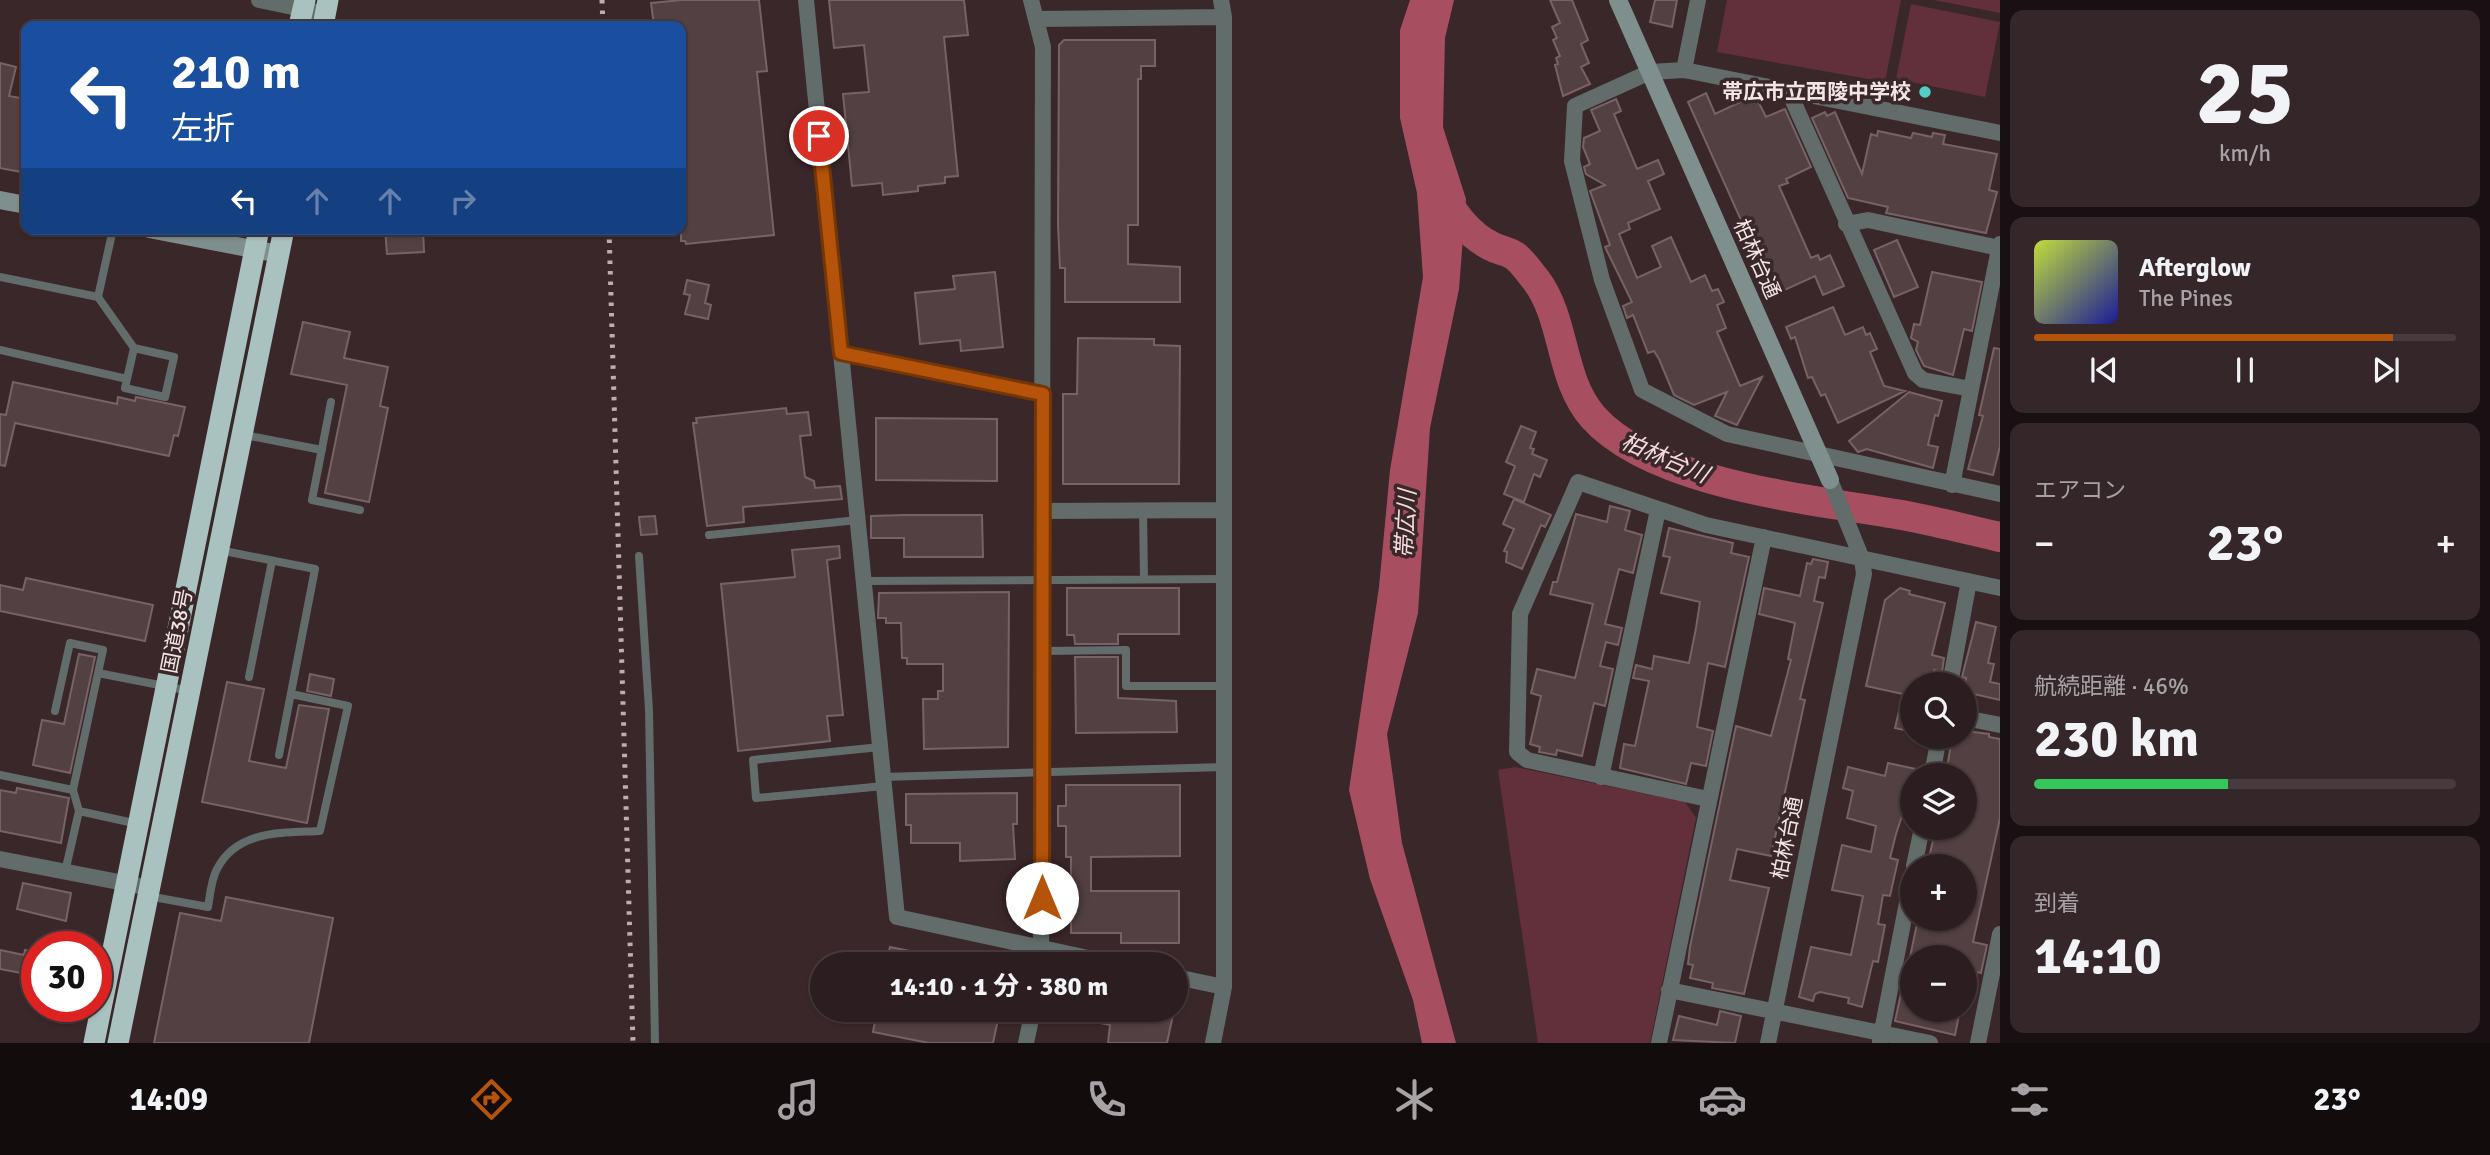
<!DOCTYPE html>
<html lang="ja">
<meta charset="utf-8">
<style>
:root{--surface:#2c1d20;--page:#342629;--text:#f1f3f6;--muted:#a6a2a5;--line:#483b3e;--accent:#b45309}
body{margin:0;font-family:Signika,"Noto Sans JP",sans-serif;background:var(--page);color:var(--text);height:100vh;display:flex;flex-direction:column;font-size:26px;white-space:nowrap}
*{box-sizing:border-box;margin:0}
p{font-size:23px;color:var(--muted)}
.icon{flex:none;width:38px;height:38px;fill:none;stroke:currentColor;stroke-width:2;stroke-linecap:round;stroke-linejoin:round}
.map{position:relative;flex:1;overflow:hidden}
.drawer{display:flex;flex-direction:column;gap:10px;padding:10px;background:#181012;width:490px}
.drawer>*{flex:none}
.top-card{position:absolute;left:21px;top:21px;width:665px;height:214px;border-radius:14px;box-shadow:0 2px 5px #0004,0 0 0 2px var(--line);background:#1a4fa0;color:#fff;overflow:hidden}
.tools{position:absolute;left:1900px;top:672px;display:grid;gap:14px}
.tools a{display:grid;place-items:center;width:77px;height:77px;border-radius:50%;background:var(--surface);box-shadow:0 2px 5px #0004,0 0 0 2px var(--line);font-size:35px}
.speed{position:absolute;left:21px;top:931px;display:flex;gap:14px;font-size:35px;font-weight:700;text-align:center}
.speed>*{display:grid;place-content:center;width:91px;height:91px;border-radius:50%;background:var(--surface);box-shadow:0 2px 5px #0004,0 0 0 2px var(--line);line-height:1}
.speed .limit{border:10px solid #d22;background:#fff;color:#111}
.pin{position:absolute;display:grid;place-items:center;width:60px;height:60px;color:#fff;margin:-30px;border:4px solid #fff;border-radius:50%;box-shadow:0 2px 7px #0007}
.me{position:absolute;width:77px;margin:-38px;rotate:0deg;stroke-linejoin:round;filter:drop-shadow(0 0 5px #0008)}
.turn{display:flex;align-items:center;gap:24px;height:147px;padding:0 35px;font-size:32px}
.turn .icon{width:91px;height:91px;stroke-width:2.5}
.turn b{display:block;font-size:49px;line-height:60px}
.lanes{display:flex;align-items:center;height:66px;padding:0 35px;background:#0003;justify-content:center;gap:35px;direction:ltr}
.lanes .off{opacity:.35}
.big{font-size:52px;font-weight:700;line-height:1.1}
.drawer .widget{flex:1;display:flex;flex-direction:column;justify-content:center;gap:10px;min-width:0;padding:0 24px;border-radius:14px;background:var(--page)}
.drawer .dial{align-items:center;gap:0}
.dial b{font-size:91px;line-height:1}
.song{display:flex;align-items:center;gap:21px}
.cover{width:84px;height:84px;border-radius:10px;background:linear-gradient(135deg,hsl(70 70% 55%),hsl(240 70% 35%))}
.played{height:7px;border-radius:4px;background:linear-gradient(90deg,var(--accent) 85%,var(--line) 85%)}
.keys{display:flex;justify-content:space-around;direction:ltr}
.heat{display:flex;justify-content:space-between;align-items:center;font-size:38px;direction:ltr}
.charge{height:10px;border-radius:5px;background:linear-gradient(90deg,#34c759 46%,var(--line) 0)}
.trip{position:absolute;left:810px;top:952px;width:378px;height:70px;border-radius:35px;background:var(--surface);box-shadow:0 2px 5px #0004,0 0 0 2px var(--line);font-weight:700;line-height:70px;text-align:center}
.tabs{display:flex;height:112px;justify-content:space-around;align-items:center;background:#120c0d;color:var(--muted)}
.tabs .icon{width:49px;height:49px}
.tabs .active{color:var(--accent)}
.tabs b{font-size:32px;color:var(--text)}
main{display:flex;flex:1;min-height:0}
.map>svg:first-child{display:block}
.green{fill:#62303a}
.water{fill:#a84e61}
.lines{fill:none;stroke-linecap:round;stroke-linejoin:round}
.river{stroke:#a84e61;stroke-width:30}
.building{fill:#534042;stroke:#776265;stroke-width:2}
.lane{stroke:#616c6b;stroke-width:8}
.street{stroke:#616c6b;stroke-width:16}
.secondary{stroke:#7e8f8d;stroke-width:18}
.highway{stroke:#a9c2c0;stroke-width:21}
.rail{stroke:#bdaeb0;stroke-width:5;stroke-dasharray:3.5 7;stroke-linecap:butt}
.route-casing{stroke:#753606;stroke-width:18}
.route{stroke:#b45309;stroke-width:12}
.poi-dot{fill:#54cdc6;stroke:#3a272a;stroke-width:2.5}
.labels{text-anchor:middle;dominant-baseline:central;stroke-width:7;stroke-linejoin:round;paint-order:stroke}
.poi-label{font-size:21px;font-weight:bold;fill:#f2e5e6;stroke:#3a272a;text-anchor:end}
.street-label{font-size:21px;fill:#f2e5e6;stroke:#3a272a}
.water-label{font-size:23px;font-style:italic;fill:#f4d9dc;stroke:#3a272a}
</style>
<main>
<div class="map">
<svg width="2000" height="1043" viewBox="0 0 2000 1043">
<rect width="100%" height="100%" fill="#3a272a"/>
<path class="green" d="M1727 0H1901L1885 82 1717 52Z
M1934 0H2000V13Z
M1911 4 2000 22 1985 97 1896 79Z
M1515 767 1685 802 1696 818 1650 1043H1538L1498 770Z"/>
<path class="water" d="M1410 0H1454L1445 38 1443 127 1466 199 1459 289 1430 428 1418 613 1387 734 1402 843 1456 1043H1422L1413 1000 1370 879 1349 790 1379 587 1390 470 1423 277 1417 193 1400 118V30Z"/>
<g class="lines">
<path class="river" d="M1442 192C1452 213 1469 235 1491 246 1498 250 1508 251 1515 256 1523 262 1530 273 1536 280 1566 320 1559 378 1593 417 1654 486 1819 500 1907 516 1938 522 1969 530 2000 537"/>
</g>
<path class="building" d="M682 0H759L767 71 757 72 774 235 686 244 685 241H681V26H654L651 3Z
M829 0H964L968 35 944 37 958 176 945 177V183L918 186V191L883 195 882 183 852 186 843 94 869 92 864 45 834 48Z
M1550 0H1572L1588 40 1581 44 1589 63 1581 67 1590 84 1563 96 1555 65 1558 64 1556 58 1560 56 1553 40 1557 38 1552 27 1560 23Z
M1655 0H1677L1672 27 1650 22Z
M1064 40H1155V66H1141V79H1138V225H1128V264L1180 267V302H1065V268H1060L1058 225 1059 45Z
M0 63 16 67 9 96 26 99V173L0 168Z
M1706 93 1715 114 1755 95 1766 117 1785 109 1811 167 1786 179 1788 183 1779 186 1811 258 1818 255 1820 260 1830 255 1844 286 1823 295 1815 276 1778 293 1775 285 1771 287 1688 102Z
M1616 99 1621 111 1614 114 1637 169 1658 160 1664 174 1648 181 1660 209 1628 223 1630 229 1619 234 1637 278 1661 267 1652 246 1671 237 1691 282 1705 275 1712 291 1718 289 1724 302 1717 305 1726 328 1717 332 1740 386 1762 377 1737 425 1715 416 1727 392 1694 405 1674 395 1659 359 1654 351 1648 353 1633 315 1627 318 1623 306 1632 302 1605 247 1610 245 1590 191 1605 185 1586 174 1584 167 1590 164 1583 147 1584 138 1600 131 1591 110Z
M1825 112 1827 116 1835 112 1862 174 1871 134 1877 136 1878 131 1911 138 1913 133 1932 137 1933 133 1945 135 1943 144 1997 154 1989 190 1997 192 1986 233 1886 213 1888 207 1848 198 1812 118Z
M385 229H423L424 252 387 254Z
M1897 240 1918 287 1894 297 1874 250Z
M995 272 1003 347 961 351 960 340 920 344 915 293 955 289 953 276Z
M1932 272 1982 282 1972 331 1964 329 1953 375 1924 366 1916 350 1918 342 1911 338 1914 324 1920 325Z
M687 280 709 285 705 303 711 305 708 319 685 314 690 295 684 294Z
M1833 307 1845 335 1863 327 1866 335 1870 333 1877 349 1870 352 1884 386 1905 391 1838 423 1825 394 1821 396 1812 377 1808 378 1795 337 1791 339 1786 327Z
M303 322 350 332 344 358 388 367 380 406 388 408 369 502 325 493 347 385 291 374Z
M1078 338 1154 339V345L1180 346 1179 484H1063V394H1077Z
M1994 348 2000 349V446L1993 475 1968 469 1983 416 1979 415Z
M13 382 117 404 118 397 135 401 136 397 185 407 178 436 174 435 169 456 15 423 5 466 0 465V414L6 415Z
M1909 392 1942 401 1938 416 1935 415 1928 445 1938 447 1933 468 1867 449 1858 452 1849 441Z
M786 408 787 414 808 412 811 435 800 436 805 477 814 481 815 488 840 486 842 499 743 507 744 522 707 526 693 423H697L696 418Z
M876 418 997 419V481L876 480Z
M1521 426 1536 432 1530 448 1534 449 1532 454 1547 460 1540 477 1534 474 1524 502 1504 494 1515 466 1506 462Z
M1514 499 1551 515 1545 527 1541 525 1522 569 1506 562 1507 552 1504 551 1514 529 1503 524Z
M1610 506 1630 511 1625 530 1642 535 1633 573 1619 569 1605 624 1622 628 1618 645 1606 642 1600 666 1613 669 1605 706 1594 703 1582 756 1557 750 1556 755 1539 752 1540 747 1530 744 1541 696 1531 693 1537 669 1575 678 1593 604 1550 594 1553 582H1557L1576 514 1607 522Z
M904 515H982L983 557H904V538H871V516Z
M655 516 657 534 641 535 639 517Z
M1669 528 1733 543 1731 553 1749 557 1725 667 1708 663 1697 727 1713 731 1706 766 1691 763 1686 784 1620 768 1624 744 1635 746 1649 681 1633 678 1636 665 1652 669 1654 656 1689 663 1696 628 1700 602 1661 593 1670 557 1663 556Z
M839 546 840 558 827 560 843 715 827 716 830 741 738 751 721 584 795 577 792 550Z
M1813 559 1828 562 1825 578 1819 577 1814 601 1823 603 1800 699 1805 700 1771 856 1737 849 1730 880 1769 888 1744 994 1712 988 1713 983 1690 978 1693 965 1688 964 1690 947 1736 726 1771 736 1791 660 1788 659 1795 623 1759 614 1764 588 1800 596 1807 563 1811 564Z
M26 578 153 605 145 641 0 611V585L23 590Z
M1067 588H1179V634H1118V644H1075L1074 635H1067Z
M1900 588 1910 591 1909 594 1945 603 1932 655 1944 658 1942 672 1934 670 1930 684H1913V732L1895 728 1903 694 1866 686 1885 600Z
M1009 592 1008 747 924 749 923 699H938V691H943V664H907V658H902L901 623H886V618H878L879 593Z
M1976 622 1996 627 1988 663 1994 664 1990 682 2000 684V700L1965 692 1966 678 1962 677Z
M79 654 95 657 70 773 33 765 42 720 64 724Z
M1075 657H1118V698L1176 701 1177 732 1076 733Z
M310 674 334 679 331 696 307 691Z
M227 682 264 689 249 761 286 768 299 705 329 709 307 823 202 802Z
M1965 731 1989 734V737L2000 739V818L1973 942 1987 945 1981 973 1965 969V957H1910L1918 919H1965V866H1927L1936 828H1965V775H1946L1952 737H1965Z
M1888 763 1916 769 1908 802 1913 803V818L1902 816 1896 834 1890 858 1898 860 1890 896 1883 895 1878 924 1885 925 1878 962 1873 961 1862 1007 1848 1003 1849 998 1820 992 1815 994 1813 1001 1799 997 1811 947 1851 955 1863 896 1832 890 1842 845 1871 852 1876 826 1847 818 1853 791 1843 788 1848 767 1885 776Z
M1066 785H1180V856L1091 857V891H1179V943H1121V933H1071V857H1066V826H1058V806H1066Z
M17 788 69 798 61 843 0 831V790L16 793Z
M1017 793V824H1013L1015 859 960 861V843H911V825H906V794Z
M23 883 71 893 66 921 17 909Z
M226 897 333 918 309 1043H154L180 913 221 921Z
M890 947 944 958V964H886Z
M0 950 24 955 25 950 37 952V976L0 969Z
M1907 966H1913V1010H1960L1955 1035 1895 1021Z
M877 1010H1000L993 1043H929L873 1032Z
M1068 1010H1174L1167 1043H1108L1110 1025 1067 1016Z
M1720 1011 1741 1016 1735 1043 1673 1040 1679 1016 1717 1025Z"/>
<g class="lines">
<path class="lane" d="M23 85 26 86
M0 277 98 297 134 348 127 379 0 350
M98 297 113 229
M127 379 125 388 165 397 174 357 134 348
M331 402 312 500 360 510
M245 435 322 450
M1143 510 1144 579
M709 535 858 520
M219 550 315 569 279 755
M639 556 649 710 655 1043
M864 581 1224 579
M1042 651 1126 650V686H1224
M249 677 272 561
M55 711 70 643 103 650 98 673
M880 747 753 760 756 798 884 786
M0 775 73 790 98 673 190 691
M883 777 1224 767
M73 790 79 811
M65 872 79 811 138 824
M148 896 208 907C210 896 211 880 217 869 237 830 281 833 320 831L348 706 291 694"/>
<path class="street" d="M259 0 326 14
M806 0 897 917 1116 964
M1031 0 1043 47 1041 964
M1037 19 1224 17
M1684 70 1698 0
M1789 92 1915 373 1923 380 1971 389
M2000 133 1684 70 1650 72 1575 106 1572 161 1602 280 1642 390 1727 434 2000 494
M1846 224 1868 220 1999 248
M841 353 1043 394
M1952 485 2000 244
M1043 511 1224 510
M1950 684 1969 581
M1965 718 2000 725
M1932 775 1939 737
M1601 777 1658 510
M1708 799 1527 760 1517 752 1520 614 1578 482 1706 525 2000 588
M0 859 150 888
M1914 866 1922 828
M1176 977 1224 987
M1669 990 1930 1043
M1880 1041 1913 872
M1026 1043 1033 1010
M1213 1043 1224 987V17L1221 0
M1659 1043 1764 537
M1768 1043 1864 574 1862 559 1830 480
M1978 1043 2000 934"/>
<path class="secondary" d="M1618 0 1830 480
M0 200 26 205
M149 229 279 254"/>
<path class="highway" d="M299 26 305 0
M323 26 328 0
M94 1043 259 229
M118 1043 284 229"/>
<path class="rail" d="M602 0 603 26
M609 229 633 1043"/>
</g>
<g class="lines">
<defs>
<path id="route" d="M819 136 841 353 1043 394 1042 898"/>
</defs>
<use href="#route" class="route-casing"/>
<use href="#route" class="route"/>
</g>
<circle class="poi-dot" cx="1925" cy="92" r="7"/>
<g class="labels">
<g class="poi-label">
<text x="1911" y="92">帯広市立西陵中学校</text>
</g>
<g class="street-label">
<text transform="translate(1757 259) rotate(66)">柏林台通</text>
<text transform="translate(177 631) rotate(-79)">国道38号</text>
<text transform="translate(1787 838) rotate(-79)">柏林台通</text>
</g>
<g class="water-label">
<text transform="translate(1665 458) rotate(23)">柏林台川</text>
<text transform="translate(1406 524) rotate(-87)">帯広川</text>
</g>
</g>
</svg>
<div class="tools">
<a><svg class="icon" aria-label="search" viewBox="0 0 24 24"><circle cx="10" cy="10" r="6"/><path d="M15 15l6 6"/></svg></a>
<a><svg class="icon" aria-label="layers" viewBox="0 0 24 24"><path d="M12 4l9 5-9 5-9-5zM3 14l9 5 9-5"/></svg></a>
<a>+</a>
<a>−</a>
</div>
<div class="speed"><div class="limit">30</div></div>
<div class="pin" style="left:819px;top:136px;background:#d93025"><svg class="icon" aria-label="arrive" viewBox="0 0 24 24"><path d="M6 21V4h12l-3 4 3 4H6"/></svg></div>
<svg class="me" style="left:1042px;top:898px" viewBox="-20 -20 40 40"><circle r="19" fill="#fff"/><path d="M0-13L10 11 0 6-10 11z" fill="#b45309"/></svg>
<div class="trip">14:10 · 1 分 · 380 m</div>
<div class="top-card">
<div class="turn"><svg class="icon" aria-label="left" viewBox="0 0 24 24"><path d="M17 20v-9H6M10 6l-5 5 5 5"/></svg><div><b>210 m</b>左折</div></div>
<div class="lanes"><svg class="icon" aria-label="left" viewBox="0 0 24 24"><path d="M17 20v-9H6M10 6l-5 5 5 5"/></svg><svg class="icon off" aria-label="ahead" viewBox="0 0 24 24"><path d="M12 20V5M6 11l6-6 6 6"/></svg><svg class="icon off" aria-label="ahead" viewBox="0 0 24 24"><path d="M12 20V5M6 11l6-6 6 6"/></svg><svg class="icon off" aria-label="right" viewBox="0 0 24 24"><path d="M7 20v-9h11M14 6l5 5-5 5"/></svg></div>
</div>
</div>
<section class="drawer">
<div class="widget dial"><b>25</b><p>km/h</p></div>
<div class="widget">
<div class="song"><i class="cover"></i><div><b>Afterglow</b><p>The Pines</p></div></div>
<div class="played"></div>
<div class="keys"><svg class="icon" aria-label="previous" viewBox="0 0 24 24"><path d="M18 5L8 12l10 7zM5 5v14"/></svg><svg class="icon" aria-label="pause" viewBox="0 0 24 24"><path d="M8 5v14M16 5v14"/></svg><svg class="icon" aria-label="next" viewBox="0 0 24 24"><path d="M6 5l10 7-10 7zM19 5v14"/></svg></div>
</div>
<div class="widget"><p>エアコン</p>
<div class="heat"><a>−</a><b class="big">23°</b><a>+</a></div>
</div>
<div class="widget"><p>航続距離 · 46%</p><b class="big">230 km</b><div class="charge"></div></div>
<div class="widget"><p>到着</p><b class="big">14:10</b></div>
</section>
</main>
<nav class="tabs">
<b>14:09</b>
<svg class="icon active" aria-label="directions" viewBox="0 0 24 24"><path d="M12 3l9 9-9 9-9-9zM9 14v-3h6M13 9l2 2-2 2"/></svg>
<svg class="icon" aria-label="music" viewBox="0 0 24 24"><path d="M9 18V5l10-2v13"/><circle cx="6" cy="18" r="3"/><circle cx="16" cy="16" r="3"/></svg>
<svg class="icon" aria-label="phone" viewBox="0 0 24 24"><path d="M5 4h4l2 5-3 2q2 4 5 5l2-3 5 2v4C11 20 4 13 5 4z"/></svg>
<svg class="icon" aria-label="climate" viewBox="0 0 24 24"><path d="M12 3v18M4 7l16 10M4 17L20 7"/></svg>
<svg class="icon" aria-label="car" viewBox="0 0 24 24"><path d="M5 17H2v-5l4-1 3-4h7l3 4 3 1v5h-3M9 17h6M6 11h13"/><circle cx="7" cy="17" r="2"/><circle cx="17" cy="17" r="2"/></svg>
<svg class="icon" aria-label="filters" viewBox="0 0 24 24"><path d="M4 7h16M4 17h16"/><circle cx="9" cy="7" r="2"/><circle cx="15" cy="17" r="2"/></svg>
<b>23°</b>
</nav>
